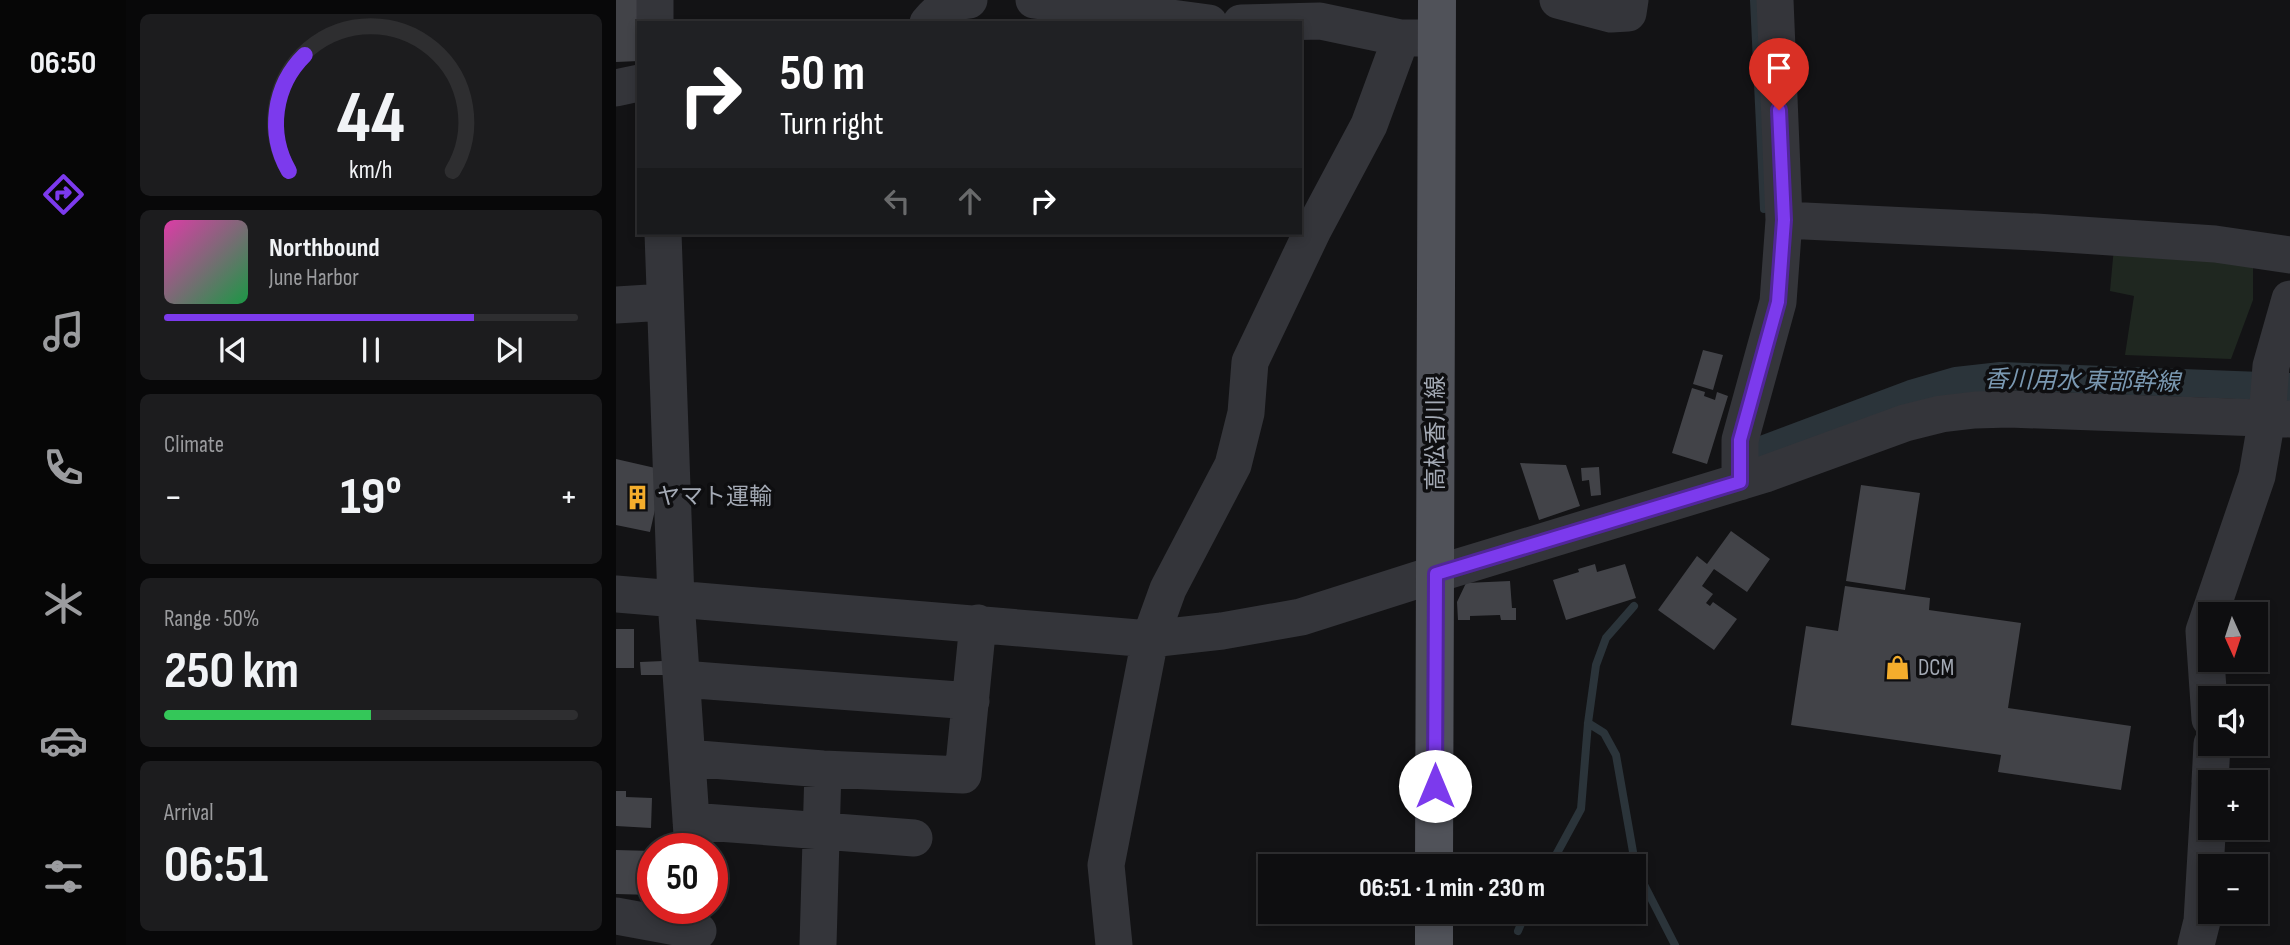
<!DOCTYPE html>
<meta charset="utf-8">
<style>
:root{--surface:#0e0e10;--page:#1c1c1e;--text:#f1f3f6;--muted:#9b9c9f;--line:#2e2e30;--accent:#7c3aed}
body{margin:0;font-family:"Sofia Sans Condensed","Noto Sans JP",sans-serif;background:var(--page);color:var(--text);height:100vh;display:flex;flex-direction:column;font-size:26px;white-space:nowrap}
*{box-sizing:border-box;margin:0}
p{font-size:23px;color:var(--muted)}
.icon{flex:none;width:38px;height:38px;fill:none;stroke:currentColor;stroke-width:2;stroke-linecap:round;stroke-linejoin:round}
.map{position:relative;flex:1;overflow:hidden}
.side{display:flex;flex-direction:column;gap:14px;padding:14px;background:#080809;width:490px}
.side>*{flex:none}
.guide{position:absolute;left:21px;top:21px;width:665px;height:214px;border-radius:0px;box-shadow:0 4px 10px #0003,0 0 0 2px var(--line);background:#202124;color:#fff;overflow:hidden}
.needle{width:46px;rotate:177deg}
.buttons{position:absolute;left:1582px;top:602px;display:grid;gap:14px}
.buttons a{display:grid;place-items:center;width:70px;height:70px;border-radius:0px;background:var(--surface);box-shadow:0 4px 10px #0003,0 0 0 2px var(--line);font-size:35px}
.speed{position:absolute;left:21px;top:833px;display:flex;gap:14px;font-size:35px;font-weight:700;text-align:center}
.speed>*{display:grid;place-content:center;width:91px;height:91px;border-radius:50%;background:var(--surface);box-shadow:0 4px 10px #0003,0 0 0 2px var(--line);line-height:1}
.speed .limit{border:10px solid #d22;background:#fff;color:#111}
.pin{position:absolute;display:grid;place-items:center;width:60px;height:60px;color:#fff;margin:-72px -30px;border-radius:50% 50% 50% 0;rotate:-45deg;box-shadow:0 0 7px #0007}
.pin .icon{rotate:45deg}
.me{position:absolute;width:77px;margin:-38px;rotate:0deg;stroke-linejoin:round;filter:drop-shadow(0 0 5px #0008)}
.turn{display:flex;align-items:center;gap:24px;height:147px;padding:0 28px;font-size:32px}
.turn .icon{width:91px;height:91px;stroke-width:2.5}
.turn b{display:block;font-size:49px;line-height:60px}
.lanes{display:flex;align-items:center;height:66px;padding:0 28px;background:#0003;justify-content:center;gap:35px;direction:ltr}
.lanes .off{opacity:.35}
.big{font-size:52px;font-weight:700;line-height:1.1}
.side .card{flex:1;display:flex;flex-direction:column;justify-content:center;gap:10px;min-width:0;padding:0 24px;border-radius:10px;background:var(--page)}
.side .dial{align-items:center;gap:0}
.dial svg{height:182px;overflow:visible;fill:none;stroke:var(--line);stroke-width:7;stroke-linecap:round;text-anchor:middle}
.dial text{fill:var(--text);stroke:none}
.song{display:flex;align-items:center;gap:21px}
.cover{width:84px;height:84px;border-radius:10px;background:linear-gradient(135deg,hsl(320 70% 55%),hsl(140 70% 35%))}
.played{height:7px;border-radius:4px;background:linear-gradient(90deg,var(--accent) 75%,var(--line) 75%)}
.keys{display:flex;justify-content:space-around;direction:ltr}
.heat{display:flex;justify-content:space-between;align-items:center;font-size:38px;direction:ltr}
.charge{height:10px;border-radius:5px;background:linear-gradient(90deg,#34c759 50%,var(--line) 0)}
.trip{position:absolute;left:642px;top:854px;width:388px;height:70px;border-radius:0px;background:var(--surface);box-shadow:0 4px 10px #0003,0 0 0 2px var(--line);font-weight:700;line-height:70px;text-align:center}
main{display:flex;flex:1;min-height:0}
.tab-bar{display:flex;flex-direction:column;width:126px;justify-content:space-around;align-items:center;background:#060606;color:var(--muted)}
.tab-bar .icon{width:49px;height:49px}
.tab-bar .on{color:var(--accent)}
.tab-bar b{font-size:32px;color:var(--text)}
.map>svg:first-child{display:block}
.green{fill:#1f2720}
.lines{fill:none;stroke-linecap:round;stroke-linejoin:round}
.stream{stroke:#2b343a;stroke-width:8}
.canal{stroke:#2b343a;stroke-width:28}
.building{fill:#424348}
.minor{stroke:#34353a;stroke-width:37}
.major{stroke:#505259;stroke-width:38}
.route-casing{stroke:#51269a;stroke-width:18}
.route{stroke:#7c3aed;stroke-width:12}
.labels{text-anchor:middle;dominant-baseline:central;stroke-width:7;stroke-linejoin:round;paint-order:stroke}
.street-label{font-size:23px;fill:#a4aab5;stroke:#0e0e10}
.poi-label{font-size:23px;fill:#a4aab5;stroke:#0e0e10;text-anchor:start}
.water-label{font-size:24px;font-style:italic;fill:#7a98b1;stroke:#0e0e10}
</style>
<main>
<nav class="tab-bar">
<b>06:50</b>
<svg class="icon on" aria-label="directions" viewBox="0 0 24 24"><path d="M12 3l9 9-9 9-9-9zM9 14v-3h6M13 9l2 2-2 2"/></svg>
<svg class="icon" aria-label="music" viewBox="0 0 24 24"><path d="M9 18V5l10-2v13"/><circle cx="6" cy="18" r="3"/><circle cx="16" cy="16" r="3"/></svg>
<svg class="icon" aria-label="phone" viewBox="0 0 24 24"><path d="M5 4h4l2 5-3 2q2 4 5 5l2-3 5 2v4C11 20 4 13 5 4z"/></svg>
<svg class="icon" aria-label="climate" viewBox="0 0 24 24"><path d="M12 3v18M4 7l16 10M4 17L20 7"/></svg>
<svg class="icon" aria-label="car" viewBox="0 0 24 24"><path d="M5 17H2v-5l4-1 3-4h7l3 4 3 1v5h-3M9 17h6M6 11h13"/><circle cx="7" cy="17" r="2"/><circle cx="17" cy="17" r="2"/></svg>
<svg class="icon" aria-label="filters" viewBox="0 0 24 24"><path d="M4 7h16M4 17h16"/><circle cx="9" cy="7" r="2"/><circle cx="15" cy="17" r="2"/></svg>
</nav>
<section class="side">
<div class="card dial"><svg viewBox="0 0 100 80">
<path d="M14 69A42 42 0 1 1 86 69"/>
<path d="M14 69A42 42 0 0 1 21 18" stroke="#7c3aed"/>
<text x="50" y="56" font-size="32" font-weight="700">44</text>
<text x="50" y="72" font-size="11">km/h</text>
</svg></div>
<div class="card">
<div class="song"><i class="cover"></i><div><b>Northbound</b><p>June Harbor</p></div></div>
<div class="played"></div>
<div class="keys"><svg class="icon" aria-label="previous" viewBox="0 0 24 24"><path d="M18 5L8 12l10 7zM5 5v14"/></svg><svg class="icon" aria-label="pause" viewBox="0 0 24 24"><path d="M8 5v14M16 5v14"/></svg><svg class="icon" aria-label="next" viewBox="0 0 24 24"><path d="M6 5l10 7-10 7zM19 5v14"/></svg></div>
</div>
<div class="card"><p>Climate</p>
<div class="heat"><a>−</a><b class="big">19°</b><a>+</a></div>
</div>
<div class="card"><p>Range · 50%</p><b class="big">250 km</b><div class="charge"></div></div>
<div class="card"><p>Arrival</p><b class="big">06:51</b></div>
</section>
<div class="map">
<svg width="1674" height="945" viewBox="0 0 1674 945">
<rect width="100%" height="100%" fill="#131315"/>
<path class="green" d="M1498 247 1637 264V300L1615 359 1509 355 1518 296 1494 291Z"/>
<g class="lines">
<path class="stream" d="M1138 0 1148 209
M972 723 988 733 1000 755 1020 869 1059 945
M934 866 965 809 972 723 980 665 990 638 1018 606
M902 931 910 912"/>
<path class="canal" d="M1143 451 1295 394 1340 381 1385 376 1674 387"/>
</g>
<path class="building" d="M0 0H23V61L0 62Z
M1087 350 1107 355 1097 390 1077 384Z
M1076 388 1089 392 1088 396 1099 400 1101 392 1112 396 1091 464 1056 453Z
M0 459 48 470 34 532 0 525Z
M904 463 950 465 964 506 923 520Z
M983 467 985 495 975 496 973 480 966 481 965 468Z
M1245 485 1304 493 1289 590 1230 581Z
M1115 531 1154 559 1131 592 1098 569 1086 586 1097 594 1090 603 1094 606 1097 602 1121 619 1098 650 1042 610 1081 556 1091 564Z
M979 564 981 572 1009 564 1020 598 950 620 937 580 963 572 962 569Z
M894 581 896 608H900V620H885L884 615 854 616V620H842L841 602 850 583Z
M1229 586 1314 598 1313 610 1405 623 1392 708 1515 726 1505 790 1382 772 1385 755 1175 725 1190 626 1222 631Z
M0 629H18V668H0Z
M47 661V675H25L24 662Z
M0 791H10V797L36 798 35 828 0 826Z
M0 850 37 851V895L0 894Z"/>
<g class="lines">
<path class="minor" d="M39 0V23
M418 0 593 23
M942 0 995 14 1012 13 1014 0
M312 23C323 9 336 1 353 0
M625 23 704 21 785 38H809
M0 88 23 83
M1168 220 1420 232 1599 244 1674 255
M47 233 60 600 77 849
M0 305 49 302
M1124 482V440L1162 302 1168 220 1159 0
M0 594 534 639 606 631 685 617 820 574 1149 474 1289 423 1325 414 1359 410 1393 409 1674 419
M66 679 355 701
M1594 719 1588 631 1641 476 1651 418 1655 366 1674 299
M71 758 207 769 347 775 362 623
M1594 782 1596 744
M75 821 298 838
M0 916 82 931
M202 945 207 769
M498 945 490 865 534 639 552 589 617 465 630 413 634 362 697 230 753 125 785 38
M1580 945 1586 921 1594 785"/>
<path class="major" d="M818 866 821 0
M818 945V912"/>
</g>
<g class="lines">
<defs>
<path id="route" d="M819 786 820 574 1124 482V440L1162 302 1168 220 1163 110"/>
</defs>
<use href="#route" class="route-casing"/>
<use href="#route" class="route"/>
</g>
<defs>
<symbol id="building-bare" viewBox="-9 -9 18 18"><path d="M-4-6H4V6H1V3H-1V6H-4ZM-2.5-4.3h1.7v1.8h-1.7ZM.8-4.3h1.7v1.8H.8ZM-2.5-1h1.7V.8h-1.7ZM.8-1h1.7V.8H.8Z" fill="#f4ad2c" stroke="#0e0e10" stroke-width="2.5" paint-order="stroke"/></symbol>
<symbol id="shop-bare" viewBox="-9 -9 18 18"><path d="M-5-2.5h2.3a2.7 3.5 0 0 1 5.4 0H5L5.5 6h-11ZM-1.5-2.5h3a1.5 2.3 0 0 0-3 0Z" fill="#f4ad2c" stroke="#0e0e10" stroke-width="2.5" paint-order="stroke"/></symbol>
</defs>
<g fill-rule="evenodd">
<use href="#building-bare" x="4" y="480" width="35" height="35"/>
<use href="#shop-bare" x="1264" y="650" width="35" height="35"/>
</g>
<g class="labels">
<g class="street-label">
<text transform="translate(820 433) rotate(-90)">高松香川線</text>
</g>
<g class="poi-label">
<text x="41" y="497">ヤマト運輸</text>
<text x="1302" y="668">DCM</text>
</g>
<g class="water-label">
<text transform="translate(1466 381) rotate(1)">香川用水 東部幹線</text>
</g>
</g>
</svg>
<div class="buttons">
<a><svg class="needle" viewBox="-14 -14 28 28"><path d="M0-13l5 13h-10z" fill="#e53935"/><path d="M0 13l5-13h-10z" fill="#9b9c9f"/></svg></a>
<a><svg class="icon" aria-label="sound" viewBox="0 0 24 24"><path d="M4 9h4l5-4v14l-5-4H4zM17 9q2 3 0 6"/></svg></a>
<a>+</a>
<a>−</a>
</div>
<div class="speed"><div class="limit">50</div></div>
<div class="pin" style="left:1163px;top:110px;background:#d93025"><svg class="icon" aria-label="arrive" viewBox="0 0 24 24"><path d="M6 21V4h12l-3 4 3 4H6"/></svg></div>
<svg class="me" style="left:819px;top:786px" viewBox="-20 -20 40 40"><circle r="19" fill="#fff"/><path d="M0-13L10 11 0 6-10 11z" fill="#7c3aed"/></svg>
<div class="trip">06:51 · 1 min · 230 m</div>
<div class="guide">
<div class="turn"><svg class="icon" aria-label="right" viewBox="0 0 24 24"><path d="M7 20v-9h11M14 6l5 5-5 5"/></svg><div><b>50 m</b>Turn right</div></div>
<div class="lanes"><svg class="icon off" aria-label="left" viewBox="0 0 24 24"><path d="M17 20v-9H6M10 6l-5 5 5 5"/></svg><svg class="icon off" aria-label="ahead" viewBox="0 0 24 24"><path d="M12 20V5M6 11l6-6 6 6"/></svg><svg class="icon" aria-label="right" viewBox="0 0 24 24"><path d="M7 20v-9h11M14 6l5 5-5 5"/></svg></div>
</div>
</div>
</main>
